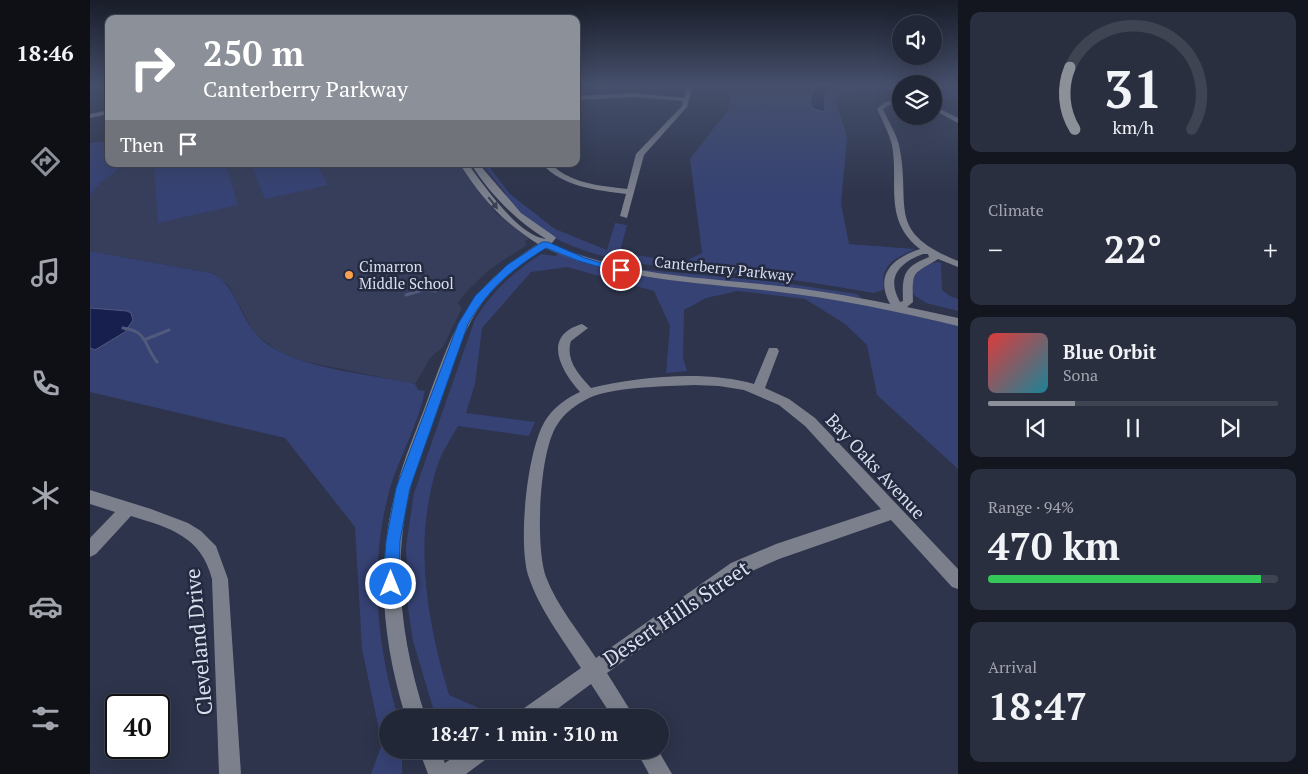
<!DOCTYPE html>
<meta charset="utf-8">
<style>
:root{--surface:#222738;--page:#2a2f40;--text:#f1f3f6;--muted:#a2a5ae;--line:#3f4453;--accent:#8c9099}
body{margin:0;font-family:"PT Serif",serif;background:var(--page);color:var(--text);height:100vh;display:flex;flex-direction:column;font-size:19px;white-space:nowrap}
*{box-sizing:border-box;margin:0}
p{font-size:16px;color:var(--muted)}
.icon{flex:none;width:28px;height:28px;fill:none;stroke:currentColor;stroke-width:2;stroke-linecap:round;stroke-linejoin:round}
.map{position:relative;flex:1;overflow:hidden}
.drawer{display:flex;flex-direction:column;gap:12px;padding:12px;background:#13151f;width:350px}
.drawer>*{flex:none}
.hud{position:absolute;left:15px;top:15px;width:475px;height:152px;border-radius:10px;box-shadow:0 5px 20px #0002,0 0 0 1px var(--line);background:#8c9099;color:#fff;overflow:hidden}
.controls{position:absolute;left:802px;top:15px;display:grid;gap:10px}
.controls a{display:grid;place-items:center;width:50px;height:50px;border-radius:50%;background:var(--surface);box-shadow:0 5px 20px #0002,0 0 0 1px var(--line);font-size:25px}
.speed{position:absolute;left:15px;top:694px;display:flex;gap:10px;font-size:25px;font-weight:700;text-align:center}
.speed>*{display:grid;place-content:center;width:65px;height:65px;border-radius:50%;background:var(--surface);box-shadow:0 5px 20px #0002,0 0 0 1px var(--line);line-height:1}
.speed .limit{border:2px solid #111;border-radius:8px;background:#fff;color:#111}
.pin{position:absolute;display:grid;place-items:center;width:42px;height:42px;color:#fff;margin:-21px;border:2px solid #fff;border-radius:50%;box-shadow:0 1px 5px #0007}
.me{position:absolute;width:55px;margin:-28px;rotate:0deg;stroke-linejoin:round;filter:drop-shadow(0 0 4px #0008)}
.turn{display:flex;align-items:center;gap:18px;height:105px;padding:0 15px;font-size:22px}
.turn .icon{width:65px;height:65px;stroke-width:2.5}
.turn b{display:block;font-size:35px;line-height:42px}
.then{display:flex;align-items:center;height:48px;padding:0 15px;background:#0003;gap:10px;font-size:19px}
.big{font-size:38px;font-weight:700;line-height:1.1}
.drawer .card{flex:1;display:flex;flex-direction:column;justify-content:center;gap:8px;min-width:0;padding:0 18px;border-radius:10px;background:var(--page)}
.drawer .dial{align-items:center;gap:0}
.dial svg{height:130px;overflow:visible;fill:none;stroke:var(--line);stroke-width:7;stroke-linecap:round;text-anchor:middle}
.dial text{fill:var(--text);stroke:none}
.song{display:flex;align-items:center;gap:15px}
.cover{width:60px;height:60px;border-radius:8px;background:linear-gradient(135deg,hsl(0 70% 55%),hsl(190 70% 35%))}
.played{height:5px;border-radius:2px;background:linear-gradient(90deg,var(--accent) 30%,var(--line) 30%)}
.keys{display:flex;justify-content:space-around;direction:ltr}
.heat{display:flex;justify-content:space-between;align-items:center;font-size:28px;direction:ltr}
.charge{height:8px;border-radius:4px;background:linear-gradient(90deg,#34c759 94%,var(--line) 0)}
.trip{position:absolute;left:289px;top:709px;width:290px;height:50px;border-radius:25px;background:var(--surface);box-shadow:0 5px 20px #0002,0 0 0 1px var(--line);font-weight:700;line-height:50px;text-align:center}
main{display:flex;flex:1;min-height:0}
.tab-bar{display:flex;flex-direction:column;width:90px;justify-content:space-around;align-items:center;background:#0e1016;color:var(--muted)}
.tab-bar .icon{width:35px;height:35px}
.tab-bar .selected{color:var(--accent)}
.tab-bar b{font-size:22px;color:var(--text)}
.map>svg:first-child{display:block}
.built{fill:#363e5b}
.green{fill:#364273}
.water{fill:#161f4d;stroke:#51597d}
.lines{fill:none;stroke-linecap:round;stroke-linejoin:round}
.stream{stroke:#51597d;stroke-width:3}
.minor{fill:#7c808c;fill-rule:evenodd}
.oneway{fill:#3a4053}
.route{fill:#1a73e8;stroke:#114b97}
.poi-dot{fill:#f9a04c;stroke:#242a40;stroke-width:2}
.labels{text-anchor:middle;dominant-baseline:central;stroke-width:5;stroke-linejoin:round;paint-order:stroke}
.far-poi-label{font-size:15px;fill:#dadfee;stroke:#242a40;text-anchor:start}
.far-street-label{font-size:15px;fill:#dadfee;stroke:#242a40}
.street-label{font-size:18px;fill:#dadfee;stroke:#242a40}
.near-street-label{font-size:21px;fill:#dadfee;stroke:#242a40}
</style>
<main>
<nav class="tab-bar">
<b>18:46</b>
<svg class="icon selected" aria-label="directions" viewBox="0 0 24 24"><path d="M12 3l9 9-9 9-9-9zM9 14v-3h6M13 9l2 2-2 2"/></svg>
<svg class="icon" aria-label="music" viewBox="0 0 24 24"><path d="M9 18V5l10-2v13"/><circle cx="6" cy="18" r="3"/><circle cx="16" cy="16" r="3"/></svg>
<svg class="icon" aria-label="phone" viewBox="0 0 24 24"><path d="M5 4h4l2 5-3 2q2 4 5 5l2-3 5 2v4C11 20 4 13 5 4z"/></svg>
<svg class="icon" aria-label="climate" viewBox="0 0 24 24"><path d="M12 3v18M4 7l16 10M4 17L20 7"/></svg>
<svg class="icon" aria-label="car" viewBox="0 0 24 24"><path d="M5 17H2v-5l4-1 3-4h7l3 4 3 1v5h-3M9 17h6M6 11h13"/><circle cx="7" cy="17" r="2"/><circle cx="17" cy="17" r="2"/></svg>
<svg class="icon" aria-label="filters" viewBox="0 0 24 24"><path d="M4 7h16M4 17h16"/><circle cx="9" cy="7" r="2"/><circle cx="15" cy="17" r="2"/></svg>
</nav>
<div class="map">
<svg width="868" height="774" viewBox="0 0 868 774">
<rect width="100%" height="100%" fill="#2d344b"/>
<path class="built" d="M36 164H370L406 213 439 239 435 241 437 245 400 269 378 290 368 303 372 308 353 347 341 357 325 384 212 361 188 351 164 333 139 286 122 273 0 251V196L9 184Z"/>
<path class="green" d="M642 85H811V97C782 86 773 84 745 99L757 137 751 204 759 244 825 249C812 256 799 259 794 274 792 280 795 285 793 290L784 293C745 286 706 280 667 275 593 267 504 270 441 223 431 215 423 205 414 196L416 194 396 169 389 164H397L420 194 465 229 517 250 525 223 537 225 531 248 537 254 594 262 612 253 600 159 638 110Z
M844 85H868V100L863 98 844 99Z
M19 141V164H36L9 184 0 196V143Z
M71 164H136L148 205 68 223 64 165Z
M161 164H226L238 185 175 199Z
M475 250 536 268 687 282 767 294 772 298 562 274 509 263Z
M0 251 121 273C148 285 149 320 171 339 205 370 280 373 325 384L328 390 335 391C328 425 310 455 300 488 279 564 286 643 308 717L298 718V750H318L312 754V774H281L292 744 272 649 265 527 195 438 0 392Z
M470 253C541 282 618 283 693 292 752 299 810 312 868 325V469L787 395 777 345 755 324 715 299 648 291 616 298 594 310 593 358 597 371 576 373 580 326 564 291 477 267 441 272 392 328 385 384 376 413 445 422 439 436 368 426C361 439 351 453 347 467 323 542 337 621 359 695L396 711 397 715 393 717 346 718 323 641 318 608 316 546 324 493 385 319C403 291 423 272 451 254L465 256Z
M848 262 851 263 852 290 860 296 868 299V311L836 303 824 295C817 277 832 265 848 262Z"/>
<path class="water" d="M725 85H749L735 94V112L723 109 720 101Z
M0 308 37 311 41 313 43 320 35 332 5 350 0 348Z"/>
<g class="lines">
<path class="stream" d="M316 295 333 290 346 291
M33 328C58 331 54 346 67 362
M54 340 79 330"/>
<path class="minor" d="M597 85H603L597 107 554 155 537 218 530 216 536 194C506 190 473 187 452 164 462 163 467 170 476 175 494 185 516 186 537 189L546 154 592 106 593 101 544 97 486 100V96L544 93 594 98Z
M811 99V103L799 105 793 109C798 121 806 133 809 145 822 207 794 231 868 261V267L848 259C823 275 822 269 823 302L817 307 868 318V326C806 311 744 298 681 291 604 282 527 280 455 248 383 294 376 326 349 403 340 431 329 458 321 486 301 564 311 642 336 718H316C292 641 285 564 307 486 314 458 326 431 336 404 365 326 374 291 448 244 414 223 391 198 370 164H378C394 185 428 236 456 239 426 221 399 193 381 164H389L431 213 464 236 466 238 461 244C531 275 606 277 680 285 720 289 761 296 800 304 784 274 803 258 830 249 793 220 809 184 802 145 799 133 792 120 787 109L795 102ZM833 254H838L839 257C814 267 812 274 813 301L810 302C796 277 809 263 833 254Z
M844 106 868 118V123L844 110Z
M19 110V114L0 118V114Z
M492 324 498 328 481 341C475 360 489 375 501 388 548 376 618 370 664 384L679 348H687L689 351 675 388 699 399 725 418 868 569V589L862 587 801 520 689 559 653 575 517 673 545 718H523L501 684 455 718H427L430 711 491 668C472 638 449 609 438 575 428 541 437 451 455 421 463 408 476 398 490 392 471 371 451 336 492 324ZM604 385 629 386 654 390 689 405 715 426 791 509 686 544 641 563 506 658C489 632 467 606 456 577 445 547 449 452 467 425 474 413 487 404 499 398 523 387 576 386 604 385Z
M0 490 61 509 98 523 111 531 126 546 138 579 151 774H129L122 579C111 536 80 528 41 516L6 554 0 557V538L25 512 0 504Z
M329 750H349L355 763 374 750H402L399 757 376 774H338Z
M546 750H568L582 774H559Z"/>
</g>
<defs><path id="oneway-solid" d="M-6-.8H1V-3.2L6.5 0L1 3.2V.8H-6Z" transform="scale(1.25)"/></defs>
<use class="oneway" href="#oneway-solid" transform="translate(403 203) rotate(52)"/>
<linearGradient id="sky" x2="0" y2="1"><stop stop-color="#191d29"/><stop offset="0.44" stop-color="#46506c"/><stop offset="1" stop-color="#46506c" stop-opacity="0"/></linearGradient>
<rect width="868" height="194" fill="url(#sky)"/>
<path class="route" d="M452 242H458L495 258 535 270 531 273 489 261 456 248C421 270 399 288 378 324L320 488 310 541 309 584 306 590 301 592 296 590 293 584 296 541 306 488 368 324 385 296 417 265Z"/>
<circle class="poi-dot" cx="259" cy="275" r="5"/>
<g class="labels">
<g class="far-poi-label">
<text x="269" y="266">Cimarron<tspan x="269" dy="17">Middle School</tspan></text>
</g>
<g class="far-street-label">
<text transform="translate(634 268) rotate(6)">Canterberry Parkway</text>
</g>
<g class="street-label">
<text transform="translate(786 466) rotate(47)">Bay Oaks Avenue</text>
</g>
<g class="near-street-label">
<text transform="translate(586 613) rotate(-34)">Desert Hills Street</text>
<text transform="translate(108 642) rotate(-95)">Cleveland Drive</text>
</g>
</g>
</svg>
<div class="controls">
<a><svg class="icon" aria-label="sound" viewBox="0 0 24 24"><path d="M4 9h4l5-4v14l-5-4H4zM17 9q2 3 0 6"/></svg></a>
<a><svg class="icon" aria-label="layers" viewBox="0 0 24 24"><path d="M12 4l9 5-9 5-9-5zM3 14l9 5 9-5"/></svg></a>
</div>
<div class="speed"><div class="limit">40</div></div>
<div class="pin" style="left:531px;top:270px;background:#d93025"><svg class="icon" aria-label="arrive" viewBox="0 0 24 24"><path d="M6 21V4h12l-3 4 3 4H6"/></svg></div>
<svg class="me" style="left:301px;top:584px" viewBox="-20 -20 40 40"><circle r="17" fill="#1a73e8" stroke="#fff" stroke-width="3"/><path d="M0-11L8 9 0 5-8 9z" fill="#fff"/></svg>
<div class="trip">18:47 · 1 min · 310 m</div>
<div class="hud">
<div class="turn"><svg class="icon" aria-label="right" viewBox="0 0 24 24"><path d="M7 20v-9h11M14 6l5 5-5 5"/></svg><div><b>250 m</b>Canterberry Parkway</div></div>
<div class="then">Then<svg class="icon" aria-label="arrive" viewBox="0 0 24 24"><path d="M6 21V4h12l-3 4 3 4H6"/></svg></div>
</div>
</div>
<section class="drawer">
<div class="card dial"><svg viewBox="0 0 100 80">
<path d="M14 69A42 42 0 1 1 86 69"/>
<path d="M14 69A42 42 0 0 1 11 31" stroke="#8c9099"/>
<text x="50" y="56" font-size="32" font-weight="700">31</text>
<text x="50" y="72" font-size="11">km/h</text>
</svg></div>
<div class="card"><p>Climate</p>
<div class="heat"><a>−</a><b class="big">22°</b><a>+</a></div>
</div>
<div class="card">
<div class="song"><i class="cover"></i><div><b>Blue Orbit</b><p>Sona</p></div></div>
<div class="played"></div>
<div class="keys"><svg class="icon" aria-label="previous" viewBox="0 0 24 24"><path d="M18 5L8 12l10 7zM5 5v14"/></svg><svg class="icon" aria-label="pause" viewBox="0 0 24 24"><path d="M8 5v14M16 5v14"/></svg><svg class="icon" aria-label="next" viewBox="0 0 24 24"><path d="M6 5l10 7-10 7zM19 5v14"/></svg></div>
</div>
<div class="card"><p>Range · 94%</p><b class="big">470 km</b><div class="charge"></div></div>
<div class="card"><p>Arrival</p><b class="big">18:47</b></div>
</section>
</main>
